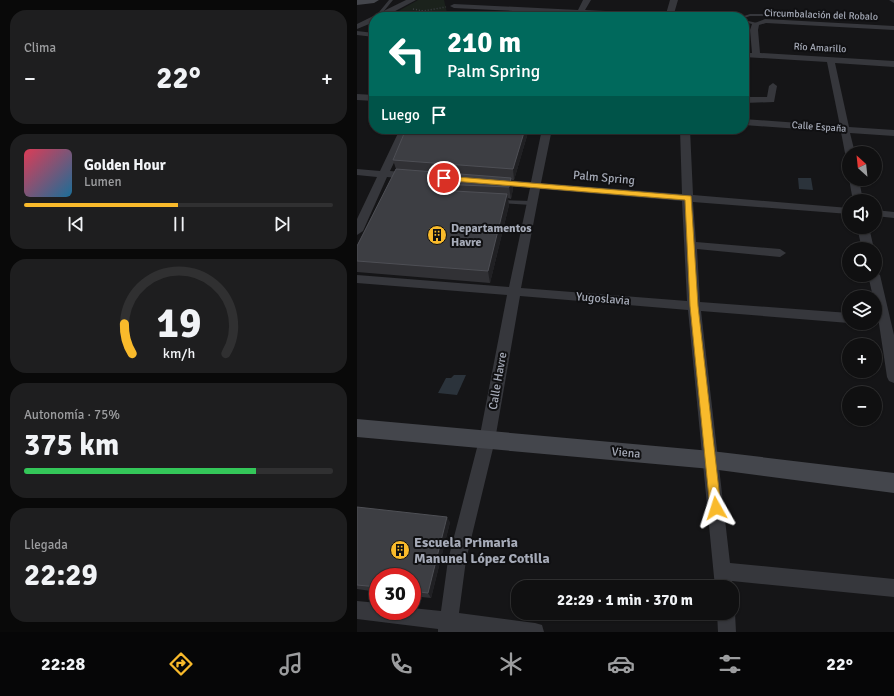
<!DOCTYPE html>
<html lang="es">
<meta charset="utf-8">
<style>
:root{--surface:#101011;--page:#1e1e1f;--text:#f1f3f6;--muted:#9c9d9f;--line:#303031;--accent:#f9ba2b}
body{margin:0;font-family:Signika,sans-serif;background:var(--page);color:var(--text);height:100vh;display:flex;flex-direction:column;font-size:15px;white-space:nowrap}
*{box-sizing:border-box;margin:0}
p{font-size:13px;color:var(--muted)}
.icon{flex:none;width:22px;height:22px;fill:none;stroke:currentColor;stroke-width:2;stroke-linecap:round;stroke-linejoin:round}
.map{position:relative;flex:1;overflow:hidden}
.sheet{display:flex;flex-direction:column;gap:10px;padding:10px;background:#090909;width:357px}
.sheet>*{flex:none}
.hud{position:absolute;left:12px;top:12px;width:380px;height:122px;border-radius:16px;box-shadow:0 1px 3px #0004,0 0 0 1px var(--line);background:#00695c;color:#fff;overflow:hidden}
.needle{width:26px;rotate:333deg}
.fabs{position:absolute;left:485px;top:146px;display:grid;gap:8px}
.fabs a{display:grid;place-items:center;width:40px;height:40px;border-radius:50%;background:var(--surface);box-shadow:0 1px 3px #0004,0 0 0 1px var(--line);font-size:20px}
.speed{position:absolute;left:12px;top:568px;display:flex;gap:8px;font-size:20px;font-weight:700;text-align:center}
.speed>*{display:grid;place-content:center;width:52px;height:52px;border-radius:50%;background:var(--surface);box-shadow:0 1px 3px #0004,0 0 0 1px var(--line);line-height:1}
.speed .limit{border:6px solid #d22;background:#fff;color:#111}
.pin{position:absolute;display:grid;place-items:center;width:34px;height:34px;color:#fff;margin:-17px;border:2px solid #fff;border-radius:50%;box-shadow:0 1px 4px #0007}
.me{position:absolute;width:44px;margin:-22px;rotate:354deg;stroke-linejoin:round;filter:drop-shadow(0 0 3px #0008)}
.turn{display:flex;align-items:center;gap:14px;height:84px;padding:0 12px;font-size:18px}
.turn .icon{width:52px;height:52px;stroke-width:2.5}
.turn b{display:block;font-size:28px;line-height:34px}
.then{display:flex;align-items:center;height:38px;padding:0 12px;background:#0003;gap:8px;font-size:15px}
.big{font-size:30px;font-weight:700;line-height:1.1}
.sheet .widget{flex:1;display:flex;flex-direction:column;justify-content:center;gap:6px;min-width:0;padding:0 14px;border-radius:16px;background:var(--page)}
.sheet .dial{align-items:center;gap:0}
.dial svg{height:104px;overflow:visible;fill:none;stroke:var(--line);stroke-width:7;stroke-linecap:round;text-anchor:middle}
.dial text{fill:var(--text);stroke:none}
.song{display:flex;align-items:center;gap:12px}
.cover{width:48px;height:48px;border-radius:6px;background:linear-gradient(135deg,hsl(350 70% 55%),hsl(200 70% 35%))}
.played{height:4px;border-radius:2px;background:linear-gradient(90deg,var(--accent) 50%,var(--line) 50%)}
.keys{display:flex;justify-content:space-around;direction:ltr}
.heat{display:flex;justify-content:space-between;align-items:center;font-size:22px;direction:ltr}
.charge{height:6px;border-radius:3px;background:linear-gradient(90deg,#34c759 75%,var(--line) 0)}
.trip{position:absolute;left:154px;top:580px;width:228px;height:40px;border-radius:16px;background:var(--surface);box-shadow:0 1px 3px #0004,0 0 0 1px var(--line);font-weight:700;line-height:40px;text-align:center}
.dock{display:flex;height:64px;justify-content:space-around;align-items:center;background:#060607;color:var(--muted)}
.dock .icon{width:28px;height:28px}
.dock .selected{color:var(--accent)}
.dock b{font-size:18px;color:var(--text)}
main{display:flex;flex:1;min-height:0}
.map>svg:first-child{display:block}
.green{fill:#1b221c}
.water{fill:#2b333b}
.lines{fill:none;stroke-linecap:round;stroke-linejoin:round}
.path{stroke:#3c3e43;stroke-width:1.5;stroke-dasharray:1 2;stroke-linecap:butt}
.lane{fill:#36373c;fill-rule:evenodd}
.street{fill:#36373c;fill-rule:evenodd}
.secondary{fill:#44464c;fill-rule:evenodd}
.wall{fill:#313135}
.shaded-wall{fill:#202023}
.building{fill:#3d3e43;stroke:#4e4f55}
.route{fill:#f9ba2b;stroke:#a2791c}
.labels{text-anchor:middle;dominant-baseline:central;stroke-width:4;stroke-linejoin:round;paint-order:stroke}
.far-street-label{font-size:10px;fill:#a6abb8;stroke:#101012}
.street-label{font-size:12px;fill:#a6abb8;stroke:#101012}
.poi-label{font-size:12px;font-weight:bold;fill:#a6abb8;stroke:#101012;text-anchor:start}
.near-poi-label{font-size:14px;font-weight:bold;fill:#a6abb8;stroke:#101012;text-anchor:start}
</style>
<main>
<section class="sheet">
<div class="widget"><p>Clima</p>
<div class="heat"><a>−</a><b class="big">22°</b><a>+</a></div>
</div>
<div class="widget">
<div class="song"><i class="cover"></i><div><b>Golden Hour</b><p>Lumen</p></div></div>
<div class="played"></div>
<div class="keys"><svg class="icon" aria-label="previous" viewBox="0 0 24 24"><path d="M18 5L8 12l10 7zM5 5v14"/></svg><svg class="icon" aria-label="pause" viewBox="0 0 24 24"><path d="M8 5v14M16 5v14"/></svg><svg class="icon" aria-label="next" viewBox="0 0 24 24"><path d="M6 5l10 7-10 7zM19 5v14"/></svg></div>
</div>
<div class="widget dial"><svg viewBox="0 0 100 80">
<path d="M14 69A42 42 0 1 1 86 69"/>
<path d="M14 69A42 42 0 0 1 8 46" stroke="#f9ba2b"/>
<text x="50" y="56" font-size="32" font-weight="700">19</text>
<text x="50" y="72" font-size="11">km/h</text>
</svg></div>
<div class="widget"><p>Autonomía · 75%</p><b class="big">375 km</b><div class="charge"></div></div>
<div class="widget"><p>Llegada</p><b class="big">22:29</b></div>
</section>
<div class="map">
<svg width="537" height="632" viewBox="0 0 537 632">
<rect width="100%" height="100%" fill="#151517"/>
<path class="green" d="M61 0H87L91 17H31Z"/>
<path class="water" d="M441 178H454L456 190 442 189Z
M97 375H109L100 395 81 393 89 378H94Z"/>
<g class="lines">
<path class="path" d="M56 9 66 11 89 7
M54 17 65 11"/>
<path class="lane" d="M32 0H36L22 17H18Z
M393 14H429L431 15 429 16H393L387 18V17H384Z
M387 20 400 23 401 24 399 25 387 22Z
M144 200 174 201 177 203 174 205 142 203 141 202Z"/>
<path class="street" d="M49 0H59L27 17H17V22L0 29V24Z
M226 0H234L228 10 309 14 313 0H321L316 17 225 14 224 17H216L218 14 97 8 93 6 97 4 221 10Z
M532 0H537V3Z
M408 19 537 26V30L409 23 402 25 401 30 403 53 537 61V67L478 63 492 127 537 130V136L493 133 498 153H492V156L488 153 484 132 387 125V119L483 126 470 62 387 57V53H395L393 30 395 24Z
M0 31 17 33V37L0 35Z
M416 83 420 86 417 102 387 103V97H410L412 86Z
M0 94 17 95V101L0 100Z
M43 129H53L33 171 54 173 59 176 54 179 30 177 6 231 0 235V219L20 177 0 175V169L23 171Z
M185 129H195L184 183 325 194 323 129H333L336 195 492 208V214L336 202 339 242 423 249 429 253 423 257 340 249 343 302 492 313V323L344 311 373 563 537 579V597L375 581V589V587H358L331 310 163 296 138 440 109 560 102 613 178 623 185 625 187 632H81V629L0 619V601L21 603V611H55V608L84 611 91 560 122 440 150 295 0 283V275L152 287 173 188 137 185 132 182 137 179 174 182ZM183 189 325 201 330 301 164 288Z
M492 179H502L506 201H496Z
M518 210 537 212V218L518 216Z
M500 227H512L517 249H505Z
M518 271 523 275 537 335V383L532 381 530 377 518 297H516L511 275H518Z
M375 606 378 613 379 632H361L360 613H375Z"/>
<path class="secondary" d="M0 0H22L17 3 0 5Z
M0 419 354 451 537 473V493L354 469 0 437Z"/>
</g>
<path class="wall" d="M49 129H172L157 180H155L156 189 154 199 151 198 152 205 133 283 0 272V246L39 169 36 160Z
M0 507 93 522 74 598 55 596V577H21V592L0 589Z"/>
<path class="shaded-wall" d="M168 129H172L157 180 156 169Z
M154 178 156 189 154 199 152 187Z
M82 184 85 196 82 198 79 186Z
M150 194 152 205 133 283 131 271Z
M90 517 93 522 74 598 71 593Z"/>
<path class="building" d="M49 129H168L156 169 36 160Z
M39 169 154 178 152 187 82 184 79 186 80 190 150 194 131 271 0 261V246Z
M0 507 90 517 71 593 55 591V577H21V587L0 585Z"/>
<path class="route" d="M87 176 334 196 341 306 364 508 363 512 359 513 355 512 353 508 333 306 328 200 84 180 83 178Z"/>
<defs>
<symbol id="building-disc" viewBox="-11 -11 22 22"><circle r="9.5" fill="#f9ba2b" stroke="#101012"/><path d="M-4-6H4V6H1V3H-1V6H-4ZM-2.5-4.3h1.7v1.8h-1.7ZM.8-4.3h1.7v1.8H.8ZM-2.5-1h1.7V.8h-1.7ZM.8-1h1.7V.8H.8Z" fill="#111"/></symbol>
</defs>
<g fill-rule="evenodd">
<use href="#building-disc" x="69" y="224" width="22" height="22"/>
<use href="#building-disc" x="32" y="539" width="22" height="22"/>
</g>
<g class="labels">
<g class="far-street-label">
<text transform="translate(464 15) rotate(2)">Circumbalación del Robalo</text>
<text transform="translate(463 48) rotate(3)">Río Amarillo</text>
<text transform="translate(462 127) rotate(4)">Calle España</text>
</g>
<g class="street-label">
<text transform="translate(247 178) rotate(5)">Palm Spring</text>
<text transform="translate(246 299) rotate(5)">Yugoslavia</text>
<text transform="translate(141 381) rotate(-80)">Calle Havre</text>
<text transform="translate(269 453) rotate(5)">Viena</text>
</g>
<g class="poi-label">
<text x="94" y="228">Departamentos<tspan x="94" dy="14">Havre</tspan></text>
</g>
<g class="near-poi-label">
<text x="57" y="542">Escuela Primaria<tspan x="57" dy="16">Manunel López Cotilla</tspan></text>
</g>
</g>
</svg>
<div class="fabs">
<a><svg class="needle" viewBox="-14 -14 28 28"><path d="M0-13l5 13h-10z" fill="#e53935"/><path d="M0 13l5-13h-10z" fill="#9c9d9f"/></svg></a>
<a><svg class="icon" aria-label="sound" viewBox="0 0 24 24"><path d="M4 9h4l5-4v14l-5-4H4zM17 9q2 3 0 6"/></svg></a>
<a><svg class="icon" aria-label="search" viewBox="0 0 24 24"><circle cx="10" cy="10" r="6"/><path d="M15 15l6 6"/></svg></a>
<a><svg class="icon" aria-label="layers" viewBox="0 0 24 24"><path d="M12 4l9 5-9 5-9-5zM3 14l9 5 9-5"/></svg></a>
<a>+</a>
<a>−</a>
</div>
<div class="speed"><div class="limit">30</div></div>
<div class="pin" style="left:87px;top:178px;background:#d93025"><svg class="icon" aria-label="arrive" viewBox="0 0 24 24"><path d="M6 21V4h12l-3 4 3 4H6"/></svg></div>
<svg class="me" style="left:359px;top:508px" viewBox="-20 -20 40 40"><path d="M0-17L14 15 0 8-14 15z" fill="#f9ba2b" stroke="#fff" stroke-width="4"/></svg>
<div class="trip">22:29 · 1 min · 370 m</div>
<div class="hud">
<div class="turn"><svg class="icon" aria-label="left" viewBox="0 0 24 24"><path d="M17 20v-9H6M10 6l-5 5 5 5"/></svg><div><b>210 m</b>Palm Spring</div></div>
<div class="then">Luego<svg class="icon" aria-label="arrive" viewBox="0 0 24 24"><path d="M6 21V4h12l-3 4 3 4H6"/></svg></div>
</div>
</div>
</main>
<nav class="dock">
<b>22:28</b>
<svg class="icon selected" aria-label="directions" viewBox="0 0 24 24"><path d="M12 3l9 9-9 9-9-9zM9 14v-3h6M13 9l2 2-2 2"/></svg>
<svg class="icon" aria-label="music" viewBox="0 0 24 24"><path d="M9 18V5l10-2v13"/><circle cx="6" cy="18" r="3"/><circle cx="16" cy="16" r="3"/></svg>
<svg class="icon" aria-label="phone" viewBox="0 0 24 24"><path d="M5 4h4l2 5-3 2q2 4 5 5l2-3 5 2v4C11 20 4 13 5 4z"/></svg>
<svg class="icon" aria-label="climate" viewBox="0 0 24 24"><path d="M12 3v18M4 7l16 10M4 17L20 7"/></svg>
<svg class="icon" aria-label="car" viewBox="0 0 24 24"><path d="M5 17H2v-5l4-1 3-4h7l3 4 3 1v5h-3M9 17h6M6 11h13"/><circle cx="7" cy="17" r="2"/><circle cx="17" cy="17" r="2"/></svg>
<svg class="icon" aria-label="filters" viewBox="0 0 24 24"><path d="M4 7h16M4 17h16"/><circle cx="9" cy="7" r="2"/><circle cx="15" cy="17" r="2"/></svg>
<b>22°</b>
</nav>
